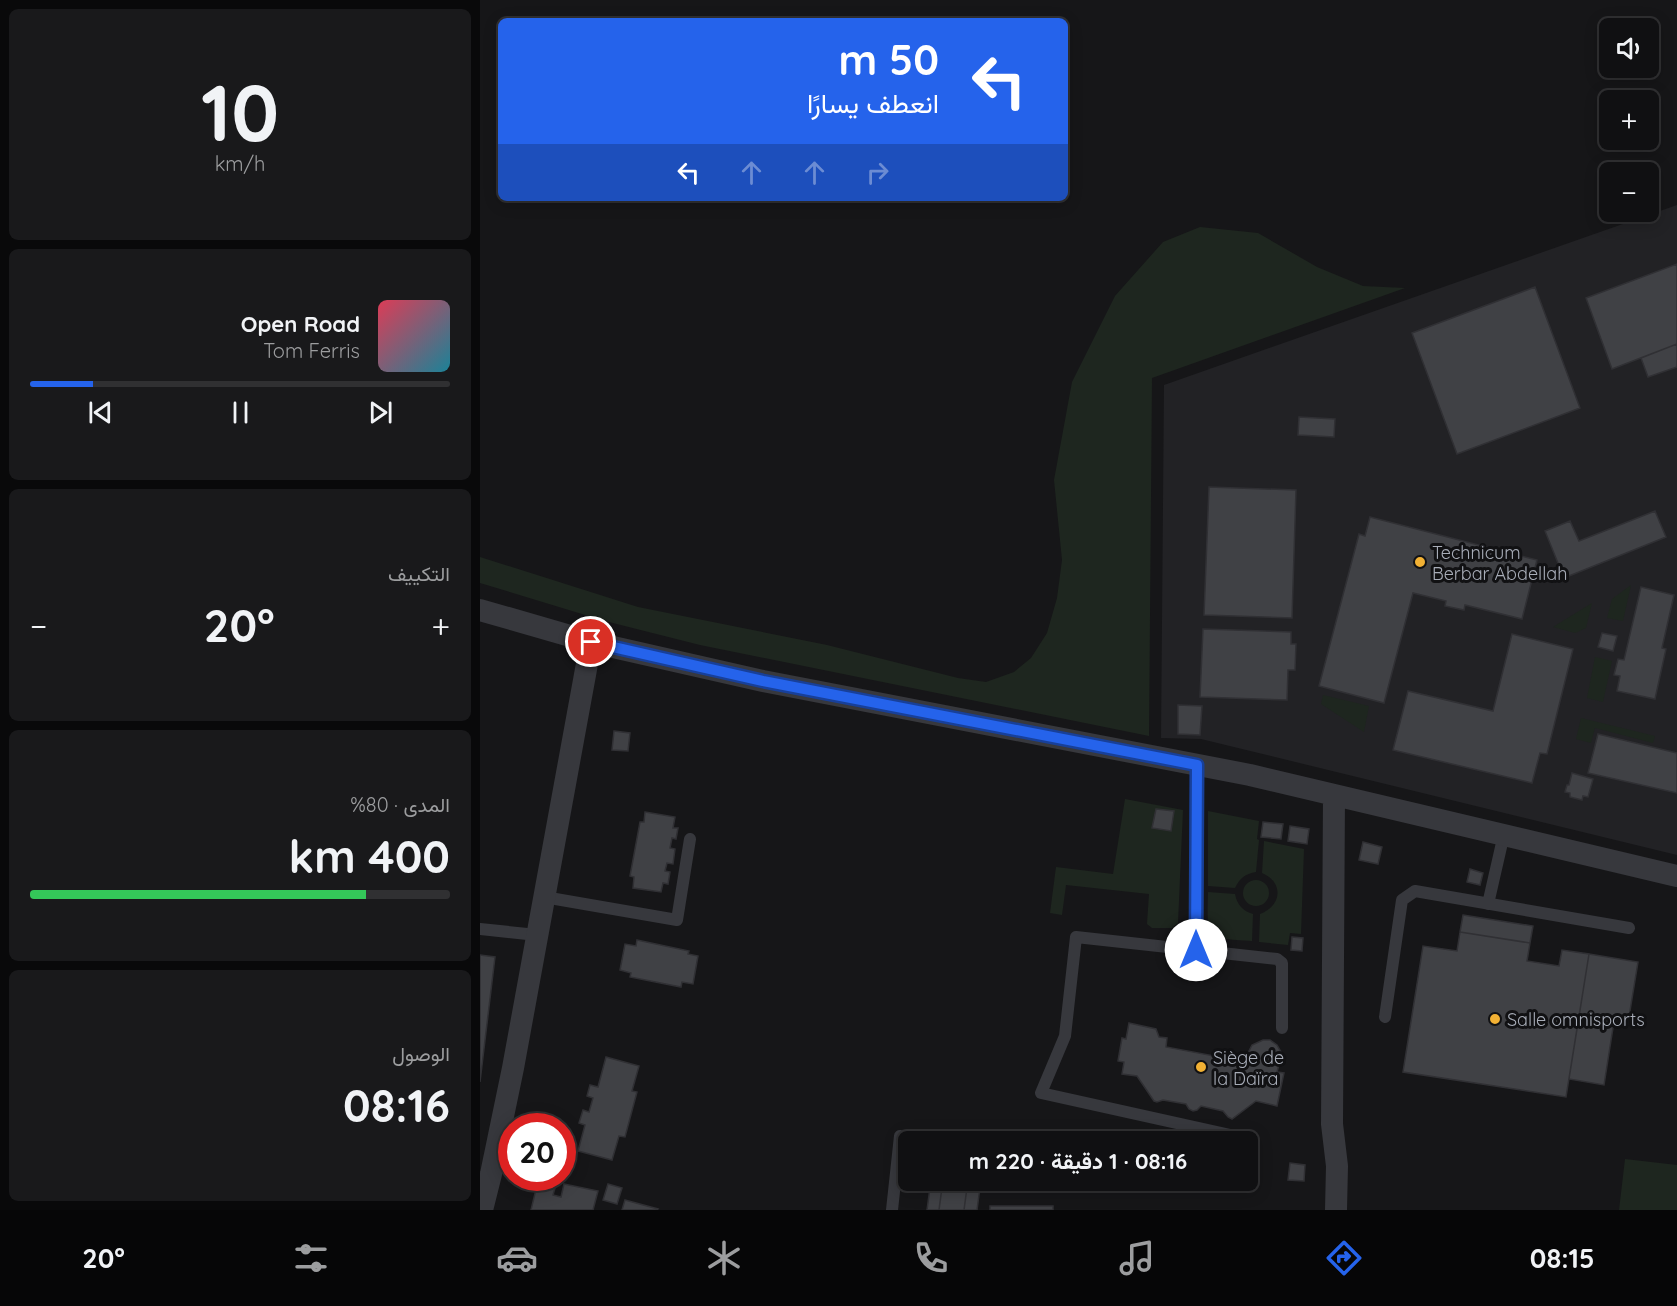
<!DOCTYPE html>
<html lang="ar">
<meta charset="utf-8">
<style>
:root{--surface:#101012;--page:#19191b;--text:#f1f3f6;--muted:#9c9d9f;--line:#303032;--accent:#2563eb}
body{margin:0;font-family:Quicksand,Vazirmatn,sans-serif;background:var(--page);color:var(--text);direction:rtl;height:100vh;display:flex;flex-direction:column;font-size:22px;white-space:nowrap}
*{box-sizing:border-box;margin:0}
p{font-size:20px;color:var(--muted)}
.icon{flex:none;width:33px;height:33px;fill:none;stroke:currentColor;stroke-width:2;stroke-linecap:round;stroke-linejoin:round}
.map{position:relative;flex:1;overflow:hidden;direction:ltr}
.details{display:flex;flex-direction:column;gap:9px;padding:9px;background:#09090a;width:480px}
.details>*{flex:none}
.banner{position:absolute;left:18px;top:18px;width:570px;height:183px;border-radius:9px;box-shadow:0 3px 15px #0003,0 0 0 2px var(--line);direction:rtl;background:#2563eb;color:#fff;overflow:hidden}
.tools{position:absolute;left:1119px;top:18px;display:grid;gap:12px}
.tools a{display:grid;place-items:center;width:60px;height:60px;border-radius:9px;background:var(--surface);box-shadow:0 3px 15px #0003,0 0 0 2px var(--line);font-size:30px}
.speed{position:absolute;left:18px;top:1113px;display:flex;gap:12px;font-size:30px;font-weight:700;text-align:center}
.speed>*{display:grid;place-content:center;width:78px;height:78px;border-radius:50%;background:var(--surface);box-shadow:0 3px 15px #0003,0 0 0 2px var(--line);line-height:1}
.speed .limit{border:9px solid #d22;background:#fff;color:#111}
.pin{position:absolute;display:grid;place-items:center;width:51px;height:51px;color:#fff;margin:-26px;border:3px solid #fff;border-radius:50%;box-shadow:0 2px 6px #0007}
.me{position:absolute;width:66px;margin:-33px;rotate:0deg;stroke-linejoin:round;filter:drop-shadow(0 0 4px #0008)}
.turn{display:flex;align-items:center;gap:21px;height:126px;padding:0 30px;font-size:27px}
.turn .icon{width:78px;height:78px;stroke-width:2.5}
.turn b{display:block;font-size:42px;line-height:51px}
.lanes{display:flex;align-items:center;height:57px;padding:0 30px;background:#0003;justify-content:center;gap:30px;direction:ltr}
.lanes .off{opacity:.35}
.big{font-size:45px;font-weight:700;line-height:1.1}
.details .tile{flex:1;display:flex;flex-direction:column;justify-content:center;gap:9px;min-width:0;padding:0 21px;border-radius:9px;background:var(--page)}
.details .dial{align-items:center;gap:0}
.dial b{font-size:78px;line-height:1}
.song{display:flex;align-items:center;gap:18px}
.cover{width:72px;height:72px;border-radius:9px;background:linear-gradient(135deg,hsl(350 70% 55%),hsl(190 70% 35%))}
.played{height:6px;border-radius:3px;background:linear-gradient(90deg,var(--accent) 15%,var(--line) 15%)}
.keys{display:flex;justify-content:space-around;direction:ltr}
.heat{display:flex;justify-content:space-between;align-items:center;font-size:33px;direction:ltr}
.charge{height:9px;border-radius:4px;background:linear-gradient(90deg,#34c759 80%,var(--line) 0)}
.trip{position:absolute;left:418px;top:1131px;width:360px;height:60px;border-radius:9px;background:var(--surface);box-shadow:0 3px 15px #0003,0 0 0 2px var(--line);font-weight:700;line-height:60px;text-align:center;direction:rtl}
.tab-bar{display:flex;height:96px;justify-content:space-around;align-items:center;background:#060607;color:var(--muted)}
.tab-bar .icon{width:42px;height:42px}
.tab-bar .active{color:var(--accent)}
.tab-bar b{font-size:27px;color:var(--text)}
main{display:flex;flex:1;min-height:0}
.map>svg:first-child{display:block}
.built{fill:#222225}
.green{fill:#1e261f}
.building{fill:#404145;stroke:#303034;stroke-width:1.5}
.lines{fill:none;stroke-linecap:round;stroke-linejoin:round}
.service{stroke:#37383d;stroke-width:12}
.minor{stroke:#37383d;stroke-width:22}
.route-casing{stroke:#184099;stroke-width:15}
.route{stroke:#2563eb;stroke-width:10}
.poi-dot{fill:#f2b134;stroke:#111113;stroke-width:2}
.labels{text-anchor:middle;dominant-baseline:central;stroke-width:6;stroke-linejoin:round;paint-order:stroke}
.poi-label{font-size:18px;fill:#a8adb8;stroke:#111113;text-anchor:start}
</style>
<main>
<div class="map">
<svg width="1197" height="1210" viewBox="0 0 1197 1210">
<rect width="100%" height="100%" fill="#161618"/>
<path class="built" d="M1197 205V855L721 739 681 738 684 385Z"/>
<path class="green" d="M720 227 778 233 837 267 883 286 925 288 672 378 669 736 220 645 125 621 0 583V557L158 607 347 645 478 678 506 682 534 672 551 658 567 633 577 598 582 560 574 480 592 382 635 296 683 242Z
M1151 585 1143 621 1127 618 1132 599Z
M1112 603 1106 628 1095 633 1073 627Z
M1115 657 1132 661 1123 702 1107 698Z
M843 695 889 706 884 732 841 704Z
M1101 718 1175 736 1173 743 1115 728 1111 743 1096 739Z
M645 799 703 810 698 923 692 928H672L667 924 669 894 586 885 582 915 570 913 576 867 633 874Z
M728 811 779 821 777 839 779 840 776 872C765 874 760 878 755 888L728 886Z
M784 841 824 849 821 934 810 933 808 945 779 942 780 914C802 906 804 882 782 873Z
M763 893a13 13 0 1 1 26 0a13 13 0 1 1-26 0Z
M728 892 755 894C757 905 763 911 773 914L772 941C725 938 727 940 728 892Z
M1145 1159 1197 1165V1210H1139Z"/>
<path class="building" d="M1197 264V344L1132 369 1106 298Z
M1055 287 1100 408 977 454 932 333Z
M1197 344V367L1168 377 1161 358Z
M819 417 855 419 854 437 818 435Z
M729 487 816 490 812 618 724 615Z
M1175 511 1186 537 1084 578 1065 531 1090 521 1099 541Z
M890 517 1057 560 1042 619 985 605 984 610 965 606 966 601 933 593 904 703 839 686 879 534 885 536Z
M1161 587 1194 595 1182 648 1186 649 1175 699 1137 691 1140 676 1134 675 1138 659 1144 660Z
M723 629 811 632V644H816L815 670H808L807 700 720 697Z
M1122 633 1137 636 1133 651 1118 647Z
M1032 634 1093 649 1067 754 1060 753 1052 783 913 750 928 691 1013 711Z
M698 705 722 706 720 735 698 734Z
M134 731 150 733 148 751 132 750Z
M1118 734 1197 753V793L1108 773Z
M1092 773 1113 779 1108 797 1103 796 1102 800 1090 797V793L1085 792 1087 785H1089Z
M676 809 694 811 691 831 672 828Z
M165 812 195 817 193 828H198L196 839 192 838 190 848 195 849 193 864 187 863 185 871 190 872 188 884 183 883 181 892 153 888 154 877 150 876 160 822H164Z
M783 822 803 824 801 839 781 837Z
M810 826 829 829 827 844 808 841Z
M883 842 902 847 898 864 879 860Z
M990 869 1003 873 1000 885 987 882Z
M983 915 1053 926 1050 943 980 932Z
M980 932 1050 943 1047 961 1079 966 1082 950 1109 954 1086 1097 923 1072 943 946 977 951Z
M812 937 823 938 822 951 811 950Z
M157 940 209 951 208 954 218 956 213 984 202 982 201 987 150 977 151 973 140 970 145 944 156 946Z
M1109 954 1158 962 1149 1017 1135 1015 1124 1085 1089 1079Z
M0 955 15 957 0 1082Z
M0 955 15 957 0 1082Z
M649 1023 676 1029 679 1037 687 1038 686 1047 766 1062 769 1051 772 1045 783 1040H790L797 1045 801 1052 800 1061 797 1072 804 1073 797 1106 776 1101 752 1119 748 1117 743 1111 721 1106 717 1110 713 1111 709 1109 706 1104 683 1100 677 1102 674 1101 657 1076 642 1074 644 1062 638 1061 642 1038 646 1039Z
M126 1057 159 1066 152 1091 157 1092 145 1137 139 1136 132 1160 98 1151 105 1125 99 1123 103 1110 109 1112 113 1098 107 1096 110 1085 118 1087Z
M810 1163 825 1165 824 1181 808 1180Z
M451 1180H501L497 1210H447Z
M463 1180H488L484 1210H459Z
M84 1184 118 1191 113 1210H51L57 1185 75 1188 73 1195 81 1197Z
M128 1184 142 1188 137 1204 123 1200Z
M145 1200 178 1209 177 1210H142Z
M510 1206H573V1210H510Z"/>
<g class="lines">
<path class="service" d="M64 897 197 920 210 839
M1008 904 1024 834
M0 929 57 935
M716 950 717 765
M905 1017 922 900 935 891 1149 928
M764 1138 561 1093 585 1036 596 937 797 959 802 963V1028
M412 1210 420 1136"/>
<path class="minor" d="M0 610 111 642 283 681 770 775 1197 876
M854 795 852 1124 857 1166 856 1210
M2 1210 11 1174 33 1068 111 642"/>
</g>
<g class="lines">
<defs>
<path id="route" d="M111 642 283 681 717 765 716 950"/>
</defs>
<use href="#route" class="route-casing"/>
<use href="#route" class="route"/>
</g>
<g class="poi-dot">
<circle cx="940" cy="562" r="6"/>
<circle cx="1015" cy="1019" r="6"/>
<circle cx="721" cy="1067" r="6"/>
</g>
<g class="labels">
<g class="poi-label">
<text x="952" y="552">Technicum<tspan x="952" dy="21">Berbar Abdellah</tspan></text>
<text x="1027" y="1019">Salle omnisports</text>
<text x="733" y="1057">Siège de<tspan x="733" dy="21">la Daïra</tspan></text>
</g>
</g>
</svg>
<div class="tools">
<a><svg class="icon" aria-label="sound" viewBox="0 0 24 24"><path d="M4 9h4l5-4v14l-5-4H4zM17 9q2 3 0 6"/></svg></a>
<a>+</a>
<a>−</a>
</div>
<div class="speed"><div class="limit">20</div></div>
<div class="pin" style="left:111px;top:642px;background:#d93025"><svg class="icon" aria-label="arrive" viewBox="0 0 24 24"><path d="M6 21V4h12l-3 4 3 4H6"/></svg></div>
<svg class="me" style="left:716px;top:950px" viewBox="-20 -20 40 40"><circle r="19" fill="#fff"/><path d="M0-13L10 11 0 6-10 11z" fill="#2563eb"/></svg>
<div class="trip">08:16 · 1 دقيقة · 220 m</div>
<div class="banner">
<div class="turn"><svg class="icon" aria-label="left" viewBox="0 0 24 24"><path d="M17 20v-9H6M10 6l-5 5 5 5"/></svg><div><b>50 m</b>انعطف يسارًا</div></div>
<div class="lanes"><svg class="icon" aria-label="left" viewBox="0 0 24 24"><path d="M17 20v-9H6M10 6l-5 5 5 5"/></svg><svg class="icon off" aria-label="ahead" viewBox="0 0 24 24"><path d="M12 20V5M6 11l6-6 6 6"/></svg><svg class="icon off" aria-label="ahead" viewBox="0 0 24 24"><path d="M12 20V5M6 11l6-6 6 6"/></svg><svg class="icon off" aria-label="right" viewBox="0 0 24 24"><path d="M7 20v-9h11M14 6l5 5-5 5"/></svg></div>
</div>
</div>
<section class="details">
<div class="tile dial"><b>10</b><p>km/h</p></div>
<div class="tile">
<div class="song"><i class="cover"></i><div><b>Open Road</b><p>Tom Ferris</p></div></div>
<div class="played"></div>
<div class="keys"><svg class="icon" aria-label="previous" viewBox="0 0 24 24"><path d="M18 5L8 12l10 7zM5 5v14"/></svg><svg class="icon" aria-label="pause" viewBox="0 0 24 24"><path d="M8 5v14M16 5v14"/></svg><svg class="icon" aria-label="next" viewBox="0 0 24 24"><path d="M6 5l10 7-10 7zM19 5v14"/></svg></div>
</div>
<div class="tile"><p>التكييف</p>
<div class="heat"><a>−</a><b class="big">20°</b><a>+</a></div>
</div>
<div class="tile"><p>المدى · 80%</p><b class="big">400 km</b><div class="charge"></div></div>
<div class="tile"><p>الوصول</p><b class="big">08:16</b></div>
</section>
</main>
<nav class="tab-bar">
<b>08:15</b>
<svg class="icon active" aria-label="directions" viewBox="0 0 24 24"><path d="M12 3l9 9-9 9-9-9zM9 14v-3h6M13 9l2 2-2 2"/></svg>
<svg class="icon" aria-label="music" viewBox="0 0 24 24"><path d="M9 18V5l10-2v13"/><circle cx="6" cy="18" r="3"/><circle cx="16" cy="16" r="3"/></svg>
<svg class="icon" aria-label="phone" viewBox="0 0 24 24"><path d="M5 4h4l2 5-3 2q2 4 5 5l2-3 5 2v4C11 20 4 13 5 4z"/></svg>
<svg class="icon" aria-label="climate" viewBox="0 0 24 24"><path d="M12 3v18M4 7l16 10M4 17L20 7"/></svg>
<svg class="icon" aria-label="car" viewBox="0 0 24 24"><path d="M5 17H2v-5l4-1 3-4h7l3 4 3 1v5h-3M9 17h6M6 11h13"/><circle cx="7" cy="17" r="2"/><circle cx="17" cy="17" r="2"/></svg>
<svg class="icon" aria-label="filters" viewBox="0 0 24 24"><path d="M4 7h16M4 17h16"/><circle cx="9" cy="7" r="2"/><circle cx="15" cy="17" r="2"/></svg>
<b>20°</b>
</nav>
